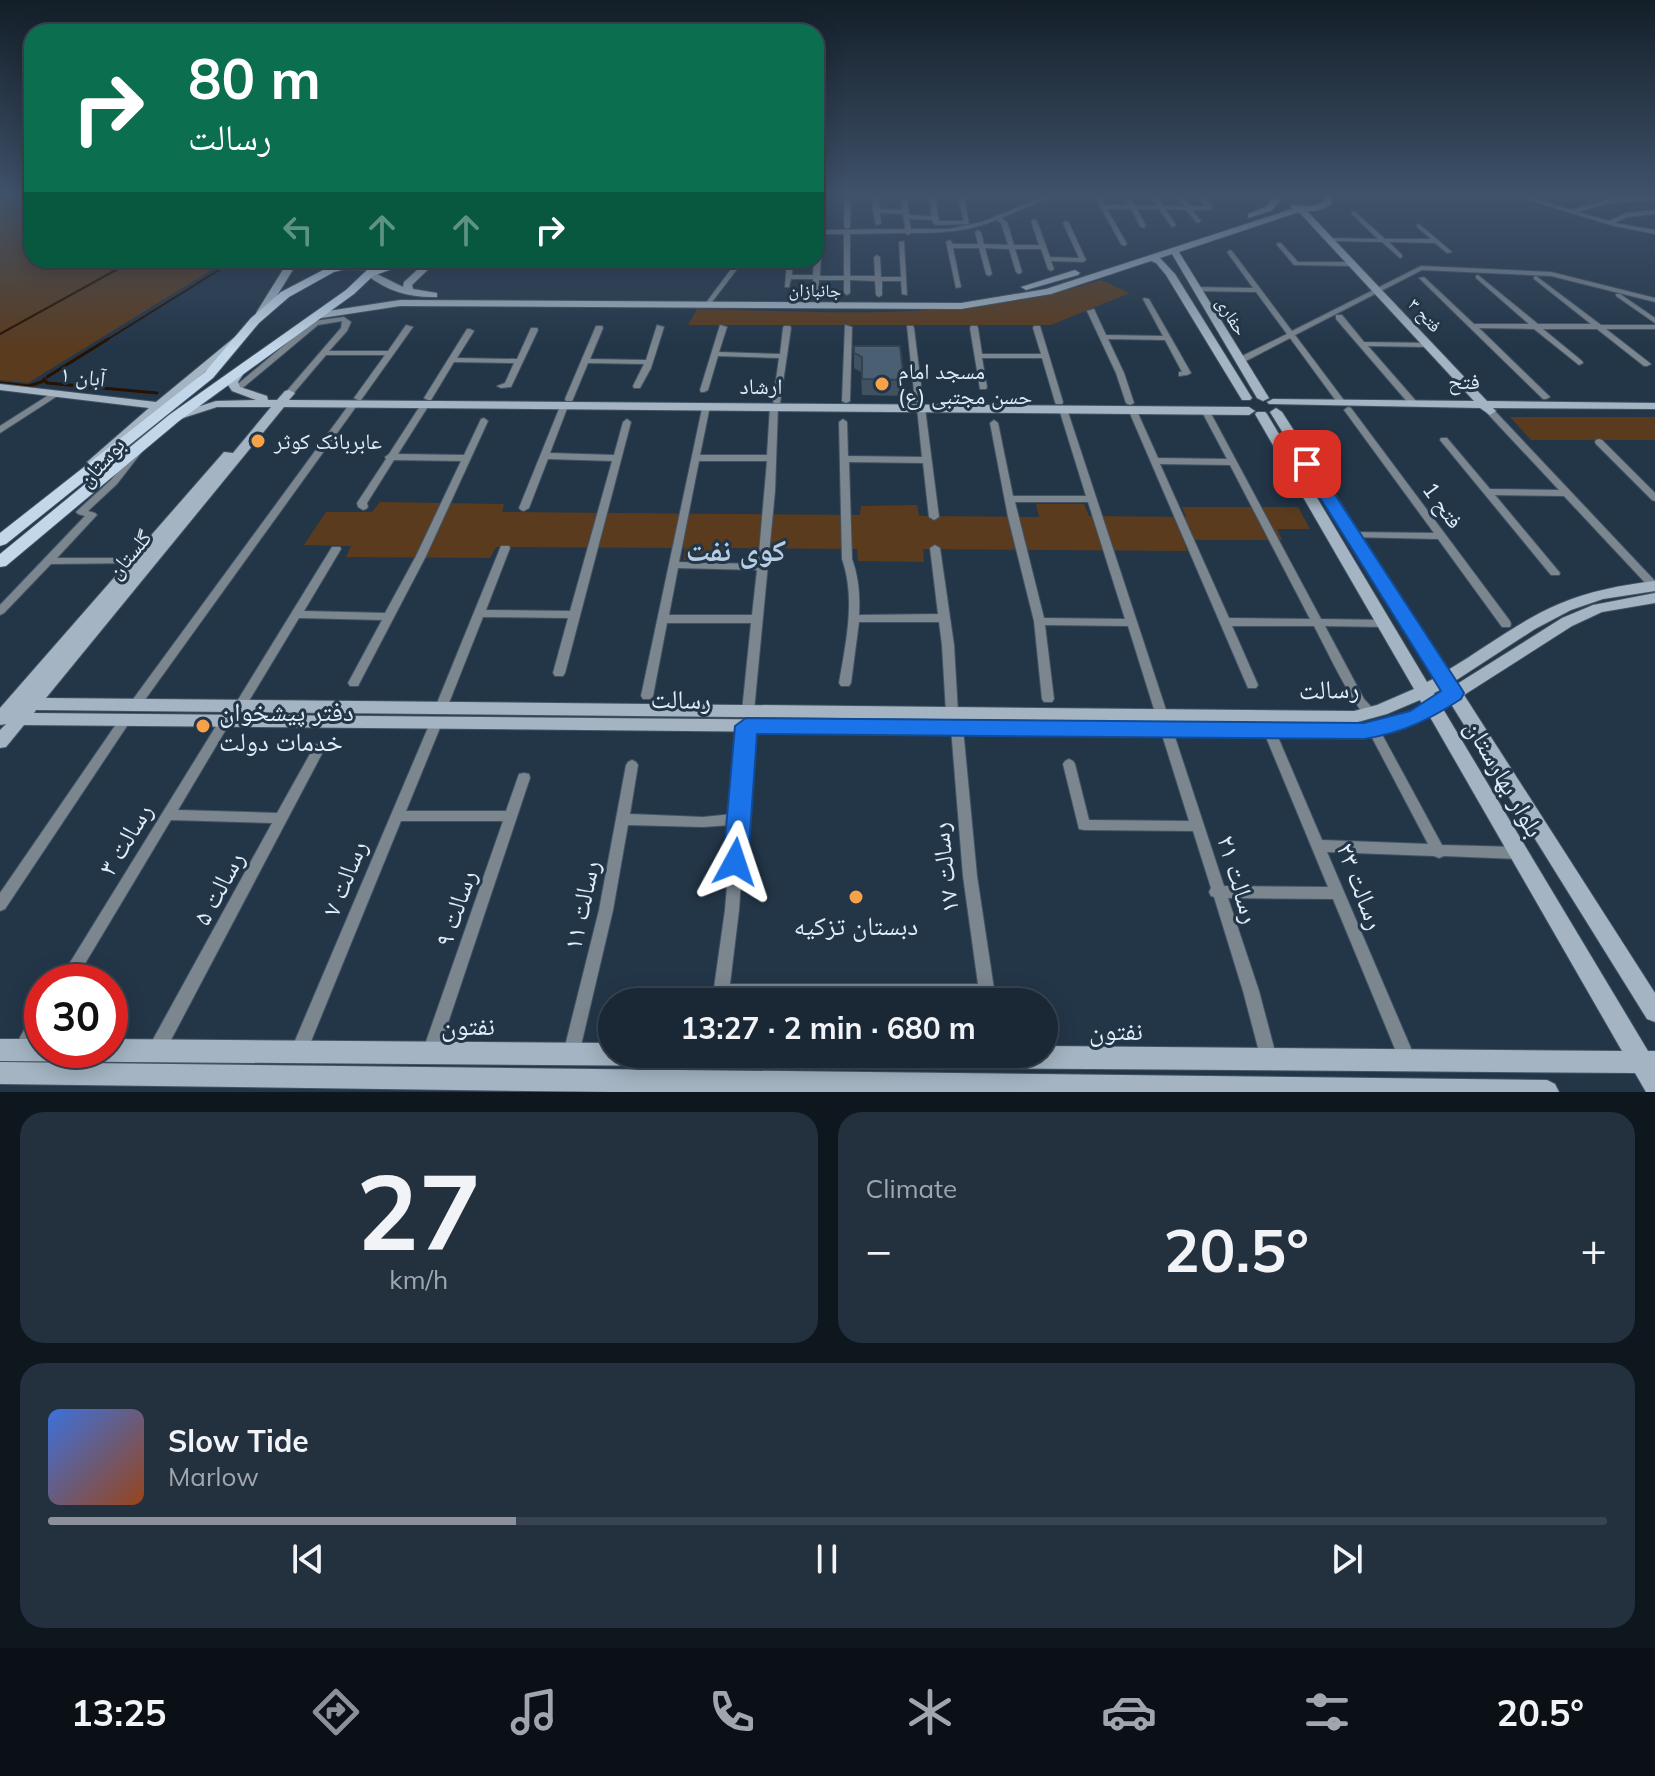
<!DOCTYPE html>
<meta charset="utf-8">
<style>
:root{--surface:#1a2836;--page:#23303e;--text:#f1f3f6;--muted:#9fa6ad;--line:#384451;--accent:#8c9099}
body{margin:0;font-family:Mulish,"Noto Naskh Arabic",sans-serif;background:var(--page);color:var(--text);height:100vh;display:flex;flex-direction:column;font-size:30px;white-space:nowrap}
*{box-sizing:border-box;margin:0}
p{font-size:26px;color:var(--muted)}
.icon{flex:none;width:44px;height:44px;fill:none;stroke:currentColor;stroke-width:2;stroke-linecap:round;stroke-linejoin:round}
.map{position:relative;height:1092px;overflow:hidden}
.details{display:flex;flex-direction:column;gap:20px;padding:20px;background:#0e161e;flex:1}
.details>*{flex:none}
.banner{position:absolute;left:24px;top:24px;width:800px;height:244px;border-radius:24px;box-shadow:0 4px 20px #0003,0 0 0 2px var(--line);background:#0b6e4f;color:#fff;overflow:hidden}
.speed{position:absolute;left:24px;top:964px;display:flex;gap:16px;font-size:40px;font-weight:700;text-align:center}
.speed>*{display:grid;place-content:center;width:104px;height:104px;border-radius:50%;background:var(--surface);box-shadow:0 4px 20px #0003,0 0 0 2px var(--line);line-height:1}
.speed .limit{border:12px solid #d22;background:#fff;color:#111}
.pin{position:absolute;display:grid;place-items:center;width:68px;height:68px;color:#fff;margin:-34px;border-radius:16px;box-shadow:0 4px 12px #0006}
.me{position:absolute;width:88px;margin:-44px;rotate:5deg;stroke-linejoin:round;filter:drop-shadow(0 0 6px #0008)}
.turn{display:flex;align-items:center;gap:28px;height:168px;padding:0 32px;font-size:36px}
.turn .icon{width:104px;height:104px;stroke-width:2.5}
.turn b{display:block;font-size:56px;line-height:68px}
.lanes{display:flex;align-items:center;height:76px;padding:0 32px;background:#0003;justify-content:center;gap:40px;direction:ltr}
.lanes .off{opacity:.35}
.big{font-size:60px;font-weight:700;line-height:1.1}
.details .tile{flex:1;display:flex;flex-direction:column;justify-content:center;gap:12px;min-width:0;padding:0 28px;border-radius:24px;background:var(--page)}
.details .dial{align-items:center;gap:0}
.dial b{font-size:104px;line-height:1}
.song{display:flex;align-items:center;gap:24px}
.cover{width:96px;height:96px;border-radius:12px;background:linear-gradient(135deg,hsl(220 70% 55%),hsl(20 70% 35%))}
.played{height:8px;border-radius:4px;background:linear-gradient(90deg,var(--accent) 30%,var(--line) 30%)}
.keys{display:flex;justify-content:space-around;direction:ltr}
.heat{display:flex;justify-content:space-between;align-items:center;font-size:44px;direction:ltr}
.details .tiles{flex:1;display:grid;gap:20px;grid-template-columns:1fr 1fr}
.tile:last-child{grid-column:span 2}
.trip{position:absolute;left:598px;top:988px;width:460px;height:80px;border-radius:40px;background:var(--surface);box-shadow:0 4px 20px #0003,0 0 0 2px var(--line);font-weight:700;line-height:80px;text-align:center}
.dock{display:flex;height:128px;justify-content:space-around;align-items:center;background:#0a1016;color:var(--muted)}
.dock .icon{width:56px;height:56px}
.dock .active{color:var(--accent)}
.dock b{font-size:36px;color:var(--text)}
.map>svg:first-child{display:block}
.green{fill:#5a3b1e}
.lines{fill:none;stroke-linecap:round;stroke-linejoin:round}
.stream-far1{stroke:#271100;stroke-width:2}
.stream{stroke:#271100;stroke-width:3}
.street-casing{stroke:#415364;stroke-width:2}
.secondary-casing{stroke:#415364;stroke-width:2}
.primary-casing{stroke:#415364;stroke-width:2}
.street{fill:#7c868f;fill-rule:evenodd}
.secondary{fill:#a4b4c2;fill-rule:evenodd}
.primary{fill:#c3d7ea;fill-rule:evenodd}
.wall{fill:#405262}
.building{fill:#4a5f72;stroke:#344250;stroke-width:2}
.route{fill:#1a73e8;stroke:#114b97;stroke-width:2}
.poi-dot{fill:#f7a149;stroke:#233648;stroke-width:3}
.labels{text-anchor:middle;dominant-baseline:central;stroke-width:6;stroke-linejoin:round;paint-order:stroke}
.far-street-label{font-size:18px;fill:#e0ecf8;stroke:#233648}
.poi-label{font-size:22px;fill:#e0ecf8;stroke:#233648;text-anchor:start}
.street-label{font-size:22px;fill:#e0ecf8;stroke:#233648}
.near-street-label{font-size:26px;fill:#e0ecf8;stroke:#233648}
.near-poi-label{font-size:26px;fill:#e0ecf8;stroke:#233648;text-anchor:start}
.district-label{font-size:30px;font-weight:bold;fill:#b6cde3;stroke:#233648}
</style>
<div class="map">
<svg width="1655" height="1092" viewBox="0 0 1655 1092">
<rect width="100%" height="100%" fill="#233648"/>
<path class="green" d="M0 197H32V260H228L28 383 0 380Z
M1101 280 1130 293 1051 325H688L697 309C835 312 967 322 1101 280Z
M1510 417H1655V440H1531Z
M380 502 504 504 502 512 860 515 861 506 917 505 919 516 1039 517 1036 504H1084L1089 516 1186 517 1182 507H1298L1310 529H1277L1282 540H1184L1187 551 923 549 924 562 858 561 857 549 731 548 728 562 683 560 685 548 496 547 490 558 346 557 351 546 304 545 326 512H372Z"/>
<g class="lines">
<path class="stream-far1" d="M0 334 134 260
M105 341 235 260"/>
<path class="stream" d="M47 377 108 339
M44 379 47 383 157 393
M0 383 29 386 44 381"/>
<defs>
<path id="street" d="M845 197H851L850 227 847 229 844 227Z
M873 197H879L880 209 903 210 901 197H907L909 215 932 216 929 197H935L939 221H964L958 197H964L969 224 936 225 933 223 932 220 909 219 911 229H948L982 222 1043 197H1050L1049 198 1001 218 1007 222 1014 245H1039L1031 221 1034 219 1037 221 1050 257 1079 258 1063 223 1066 221 1069 223 1086 260 1083 262 1051 261 1054 269 1051 271 1048 269 1041 249H1015L1022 272 1019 274 1016 272 1009 249 985 248 992 274 989 276 986 274 979 248H953L961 287 956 288 946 242 949 240 951 241 953 244H978L975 232 978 230 981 232 984 244 1008 245 1001 223 996 220C968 232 940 233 911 233L908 235 905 233 850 234V276H875L874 257 877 255 880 257 881 277H901L899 242 904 241 907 295 902 294 901 281H882V295L879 297 876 295 875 281 850 280V293L847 295 844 293V280H819L818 293 815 295 812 293 813 279H791L789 287H785L787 260H793L792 275H813L814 260H816V236L819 234 822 236 820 276H844V234H816V230L905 229 903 214 880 213 881 224 876 225 873 211Z
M1095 197H1101L1105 205H1129L1124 197H1130L1135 206H1157L1151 197H1157L1163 206H1184L1177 197H1183L1190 206H1205L1197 197H1203L1213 208 1210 210H1192L1201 221 1198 223 1196 222 1186 210 1165 209 1176 225 1173 227 1171 226 1159 209H1137L1146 226 1143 228 1140 226 1131 209H1107L1127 244 1124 246 1121 244Z
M1519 197H1527L1572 210 1610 199 1655 197V200L1610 203 1578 212 1609 221 1626 213 1655 210V214L1627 217 1615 223 1655 230V234L1614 226Z
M1354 211 1385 239H1431L1417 227V225L1419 224 1452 252 1447 253 1435 243 1389 242 1402 255V257L1400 258 1382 242 1326 241V239L1328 238 1378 239 1352 214 1351 213Z
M1277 243H1281L1298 262H1351L1354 264 1351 266 1294 265 1277 245Z
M1230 250 1232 251 1292 331 1421 266 1551 272 1655 298V302L1551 276 1422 270 1295 335 1346 403 1342 405H1339L1290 338 1244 362H1238V358L1287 334 1256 292 1196 291 1193 289 1196 287 1253 288 1227 252Z
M738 260H744L709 306H705V304Z
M1478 275 1538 324H1591L1534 279V277L1536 276 1601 325H1655V329H1606L1651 364 1647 366H1644L1597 329H1543L1582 361 1583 363 1579 365 1534 329 1479 328 1550 397 1546 399H1543L1419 278 1424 277 1474 324H1529L1476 278V276Z
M1616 294H1620L1655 318V323L1616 296Z
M1144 298 1149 299 1191 373 1187 375 1179 376V372H1182L1165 340 1108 339 1124 373 1134 403 1130 405 1126 403 1116 373 1087 311 1094 309 1106 335 1163 336 1143 299Z
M1336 315H1342L1364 342 1431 343 1432 345 1428 347 1368 346 1416 401V405H1410L1336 319Z
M344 317 351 322 347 331 329 351H388L406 325 413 327 361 400H358L354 398 385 355H326L292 395H289L285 393 341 328 342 321 318 325 239 391H236L232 389 313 321Z
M657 325 664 327 651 368 640 388H634L633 386 644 364 588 363 573 399 572 401H566L565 399 596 326H602L603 328 590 359 646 360Z
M720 325 727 327 719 352 780 354 783 328 784 326H790L791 328 780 403H774L773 401 779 358 718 356 708 390 704 392H701L700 390Z
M845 325 852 327 850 401 846 403 842 401Z
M907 326H913L914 328 923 401 919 403 915 401Z
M971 326H977L978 328 982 354H1041L1033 328 1034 326H1040L1063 402 1062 404H1056L1055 402 1042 358H982L987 387 986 389H980L970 328Z
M531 328H537L538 330 511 387 501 388 497 386 505 383 514 363 454 362 431 400H428L424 398 467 329H470L474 331 457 358 517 359Z
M55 391H61L62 393 0 433V426Z
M351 402H354L358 404 139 708 135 709 131 708 129 705 131 702Z
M422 403H425L429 405 398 454 464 455 481 419 484 418 488 421 426 556 358 686H350L348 683 382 620 299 618 244 709 240 710 236 709 234 706 236 703 332 547H340L341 549 304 611 385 613 416 556 461 461 394 460 367 503 368 507 366 509 363 510 358 507 357 503 386 459 385 457 389 454Z
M561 404H564L568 406 550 453 614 455 623 422 627 419 631 422 565 673 563 676H555L553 673 568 618 483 617 447 708 445 711 441 712 437 711 435 708 501 546H509L510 548 486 610 570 611 612 461 548 459 529 508 524 511 521 510 519 508Z
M703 404H706L710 406 700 455H767L770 406 774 404 778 406 775 491 754 711 752 714 748 715 744 714 742 711 751 623H667L653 696 651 699H643L641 696ZM699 461H767L758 564 679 562ZM678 568 757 570 752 615H669Z
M918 406H921L925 408 939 517 934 520 929 517 923 463 849 462 852 559C859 578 860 596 859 615L938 614 930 548 935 545 940 548 954 645 958 713 956 716 952 717 948 716 946 713 942 645 939 622H859L851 683 849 686H841L839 683C846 642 856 599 842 559L839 422 843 419 847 422 848 456 922 457 917 408Z
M1060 407H1066L1067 409 1224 886 1328 887 1263 730 1265 727 1269 725 1273 727 1275 730 1322 840 1428 844 1368 730 1370 727 1374 725 1378 727 1442 845 1518 847 1523 849 1525 853 1523 857 1518 859 1444 856 1439 858 1434 856 1327 852 1416 1060 1414 1066 1408 1068 1402 1066 1333 899 1228 898 1259 991 1277 1059 1275 1065 1269 1067 1263 1065 1261 1059 1243 991 1214 897 1211 896 1209 892 1211 888 1193 831 1084 830 1079 829 1063 764 1065 761 1069 759 1073 761 1075 764 1089 820 1189 821 1128 626 1045 625 1054 699 1052 702H1044L1042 699 1034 621 1008 517 990 423 994 420 998 423 1013 496H1086L1059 409ZM1015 502H1088L1125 619 1044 618Z
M1129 407H1135L1136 409 1158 458 1227 459 1201 410 1202 408H1208L1321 619 1387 620 1388 623 1387 626 1383 627 1325 626 1364 699 1378 714 1376 717C1374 717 1372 718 1370 718 1356 714 1323 642 1314 626H1232L1258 685 1256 688H1248L1128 409ZM1160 464 1230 465 1310 619 1229 618Z
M1348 407 1351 408 1510 621 1511 624 1510 627H1502L1438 539 1350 537 1348 535 1350 533 1353 532 1434 533 1344 410Z
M1490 408 1493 409 1655 581V590L1651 589 1564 496 1495 495 1560 573 1559 575H1551L1440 440 1441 438H1447L1490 489 1559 490 1487 413V409Z
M1599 439 1602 440 1655 493V501L1652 500 1596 444 1595 442 1596 440Z
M137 450 141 453 117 484 88 511 95 513 97 515 95 517 57 558H135L139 559 140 561 139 563 51 564 4 613 0 615V605L85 516 78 514 76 512 78 510 111 480 134 451Z
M125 716 129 717 131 720 5 909 0 911V893L121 717Z
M225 717 229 718 231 721 178 810 277 813 315 745 319 743 323 745 325 748 163 1055 157 1057 151 1055 149 1049 151 1043 272 823 171 820 74 982H58L221 718Z
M436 719 440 720 442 723 406 811H506L519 774 524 773 529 774 530 778 438 1053 436 1059 430 1061 424 1059 422 1053 503 821H401L305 1056 299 1058 293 1056 291 1050 430 723 432 720Z
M746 722 750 723 752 726 739 910 730 984H978L963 876 951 728 953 725 957 724 961 725 963 728 977 876 996 1002H980V998H728V1002H712L725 910 732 825 703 827 628 825 613 910 579 1054 577 1060 571 1062 565 1060 563 1054 599 910 626 765 628 762 632 760 636 762 638 765 630 814 703 817 733 814 740 726 742 723Z
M42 1012C42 1030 41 1046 23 1056L17 1054 15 1048C20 1036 30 1017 42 1012Z"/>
<path id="secondary" d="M1275 197 1282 198 1271 211 1248 218V214L1265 207Z
M1325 197H1333L1331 205 1316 211H1307L1487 401 1655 403V409L1493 408 1496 411 1490 415 1480 408 1269 404 1267 402 1273 399 1474 401 1299 212 1179 252 1269 398 1263 401 1257 398 1172 254 1160 258 1175 274 1252 398 1250 400H1242L1166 275 1156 263 1151 261 1051 294 961 309 400 306 315 319 310 316 315 313 400 300 961 303 1046 289 1292 209 1291 205 1312 206 1324 202Z
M289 260H299L265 315H257L256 313Z
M348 260H359L364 265 356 267Z
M428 260H438L412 285 413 289 437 293V297C412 298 388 292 367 275L375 273 403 287 404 282Z
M1075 270 1080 273 1078 275 1026 290 1021 287Z
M247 327 252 330 251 332 97 465 93 466 87 462 149 408 0 390V384L156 402Z
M238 370 244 373 238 382 240 387 267 396 268 400H277L285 391 289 390 295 393 289 400 1249 407 1255 411 1249 415 284 407 46 698 1354 711 1377 705 1414 689 1255 414 1257 412H1265L1267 414 1427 682 1435 678 1270 412 1276 408 1282 412 1448 670C1485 648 1519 621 1559 604 1589 591 1622 585 1655 581V591L1603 599 1571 610 1535 629 1455 681 1457 684 1562 618 1593 605 1655 593V603L1602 612 1572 626 1464 695 1655 993V1022L1647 1019 1451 704 1443 709 1648 1051H1655V1092H1646L1635 1073 0 1061V1039H42V1050H110V1039L612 1043V1054H1044V1046L1622 1051 1430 717 1395 732 1364 737 24 725 6 747 0 748V730L6 724 0 725V708L224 452 233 453 271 407H217L183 418H175V414L216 401 256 400 232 391 226 382 234 371ZM1442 689 1444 692 1436 697 1434 693ZM1420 700 1423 706C1404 717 1386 721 1364 725L34 713 36 710 1354 723 1387 714Z
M0 1062 1547 1080 1555 1084 1559 1092H611L0 1084Z"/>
<path id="primary" d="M402 260H417L373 276 354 294 179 421 6 566 0 567V554L169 415 346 290 367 270 346 269 334 272 289 297 259 323 213 378 6 544 0 546V533L205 372 251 318 281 292 327 268 361 262 378 268Z"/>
</defs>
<use href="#street" class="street-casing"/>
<use href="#secondary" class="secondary-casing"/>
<use href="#primary" class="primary-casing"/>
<use href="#street" class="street"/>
<use href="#secondary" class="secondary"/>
<use href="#primary" class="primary"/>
</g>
<path class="wall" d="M854 346 904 380V396L862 395 861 372 854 368Z"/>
<path class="building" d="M854 346H900L904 380 862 379V357L854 353Z"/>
<linearGradient id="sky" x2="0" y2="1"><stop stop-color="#131e28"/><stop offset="0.56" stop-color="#3f526a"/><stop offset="1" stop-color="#3f526a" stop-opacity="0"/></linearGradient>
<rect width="1655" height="349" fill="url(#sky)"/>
<path class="route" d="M1307 459 1315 464 1461 688 1464 693 1461 699C1429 720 1402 733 1364 739L757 734 748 862 744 869 735 873 726 869 723 862 735 726 746 718 1364 723 1410 711 1441 691 1299 464Z"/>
<g class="poi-dot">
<circle cx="882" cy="384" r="8"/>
<circle cx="258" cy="441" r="8"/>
<circle cx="203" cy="726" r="8"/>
<circle cx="856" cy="897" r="8"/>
</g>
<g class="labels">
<g class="far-street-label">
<text transform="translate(815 290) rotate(1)">جانبازان</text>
<text transform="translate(1425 315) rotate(47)">فتح ۳</text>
<text transform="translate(1232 316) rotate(58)">حفاری</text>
</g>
<g class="poi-label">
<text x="898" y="371">مسجد امام<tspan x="898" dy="25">حسن مجتبی (ع)</tspan></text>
<text x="274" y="441">عابربانک کوثر</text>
</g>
<g class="street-label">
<text transform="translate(83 376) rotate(7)">آبان ۱</text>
<text transform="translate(1464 381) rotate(1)">فتح</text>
<text x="761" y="386">ارشاد</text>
<text transform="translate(101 462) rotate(-48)">بوستان</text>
<text transform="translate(1443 505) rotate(54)">فتح 1</text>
<text transform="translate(129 554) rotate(-50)">گلستان</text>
</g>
<g class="near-street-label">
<text transform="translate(1329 689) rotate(-2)">رسالت</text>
<text transform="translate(681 699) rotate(1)">رسالت</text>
<text transform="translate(1505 778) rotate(60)">بلوار بهارستان</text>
<text transform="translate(125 839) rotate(-59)">رسالت ۳</text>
<text transform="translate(944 868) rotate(-97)">رسالت ۱۷</text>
<text transform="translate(344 878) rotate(-68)">رسالت ۷</text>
<text transform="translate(1239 879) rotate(73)">رسالت ۲۱</text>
<text transform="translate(1361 886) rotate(69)">رسالت ۲۳</text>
<text transform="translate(218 888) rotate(-62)">رسالت ۵</text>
<text transform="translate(581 905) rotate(-78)">رسالت ۱۱</text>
<text transform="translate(455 908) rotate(-71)">رسالت ۹</text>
<text x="468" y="1025">نفتون</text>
<text x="1116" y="1030">نفتون</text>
</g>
<g class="near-poi-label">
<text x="219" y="711">دفتر پیشخوان<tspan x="219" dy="30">خدمات دولت</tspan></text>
<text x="856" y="925" text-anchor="middle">دبستان تزکیه</text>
</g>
<g class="district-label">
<text x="736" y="550">کوی نفت</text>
</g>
</g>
</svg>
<div class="speed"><div class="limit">30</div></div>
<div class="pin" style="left:1307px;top:464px;background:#d93025"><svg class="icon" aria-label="arrive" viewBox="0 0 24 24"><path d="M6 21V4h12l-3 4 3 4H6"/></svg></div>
<svg class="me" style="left:735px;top:862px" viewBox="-20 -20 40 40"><path d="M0-17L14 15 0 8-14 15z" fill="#1a73e8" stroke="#fff" stroke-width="4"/></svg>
<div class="trip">13:27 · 2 min · 680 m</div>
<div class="banner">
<div class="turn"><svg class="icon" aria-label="right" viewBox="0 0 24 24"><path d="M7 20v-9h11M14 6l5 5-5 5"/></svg><div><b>80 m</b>رسالت</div></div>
<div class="lanes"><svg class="icon off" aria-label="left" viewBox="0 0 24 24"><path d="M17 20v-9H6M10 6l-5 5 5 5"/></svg><svg class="icon off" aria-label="ahead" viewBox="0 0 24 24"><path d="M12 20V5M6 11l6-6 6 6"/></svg><svg class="icon off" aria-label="ahead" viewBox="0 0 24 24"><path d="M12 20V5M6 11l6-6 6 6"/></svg><svg class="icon" aria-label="right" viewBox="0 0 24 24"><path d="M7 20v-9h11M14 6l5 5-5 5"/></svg></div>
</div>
</div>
<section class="details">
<div class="tiles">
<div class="tile dial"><b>27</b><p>km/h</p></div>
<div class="tile"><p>Climate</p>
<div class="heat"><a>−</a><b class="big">20.5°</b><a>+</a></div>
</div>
<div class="tile">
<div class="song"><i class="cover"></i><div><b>Slow Tide</b><p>Marlow</p></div></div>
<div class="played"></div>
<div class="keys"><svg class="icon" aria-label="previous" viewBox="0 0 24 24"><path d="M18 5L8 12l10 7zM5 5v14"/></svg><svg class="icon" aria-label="pause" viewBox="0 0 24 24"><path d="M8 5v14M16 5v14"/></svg><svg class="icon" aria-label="next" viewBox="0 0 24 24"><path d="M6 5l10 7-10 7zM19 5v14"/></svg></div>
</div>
</div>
</section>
<nav class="dock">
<b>13:25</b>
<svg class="icon active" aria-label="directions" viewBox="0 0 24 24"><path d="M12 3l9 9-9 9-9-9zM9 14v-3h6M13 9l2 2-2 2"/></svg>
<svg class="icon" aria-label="music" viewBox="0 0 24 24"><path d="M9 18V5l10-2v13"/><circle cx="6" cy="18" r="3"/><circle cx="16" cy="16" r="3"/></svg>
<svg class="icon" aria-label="phone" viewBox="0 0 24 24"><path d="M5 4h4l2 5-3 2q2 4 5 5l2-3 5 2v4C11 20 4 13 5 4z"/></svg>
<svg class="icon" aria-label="climate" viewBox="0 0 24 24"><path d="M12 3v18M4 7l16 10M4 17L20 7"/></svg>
<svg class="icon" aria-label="car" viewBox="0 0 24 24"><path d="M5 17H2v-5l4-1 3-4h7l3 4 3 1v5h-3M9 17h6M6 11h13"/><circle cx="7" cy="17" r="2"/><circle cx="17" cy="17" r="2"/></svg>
<svg class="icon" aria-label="filters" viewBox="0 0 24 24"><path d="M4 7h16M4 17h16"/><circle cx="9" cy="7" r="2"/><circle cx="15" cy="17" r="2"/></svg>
<b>20.5°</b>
</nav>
